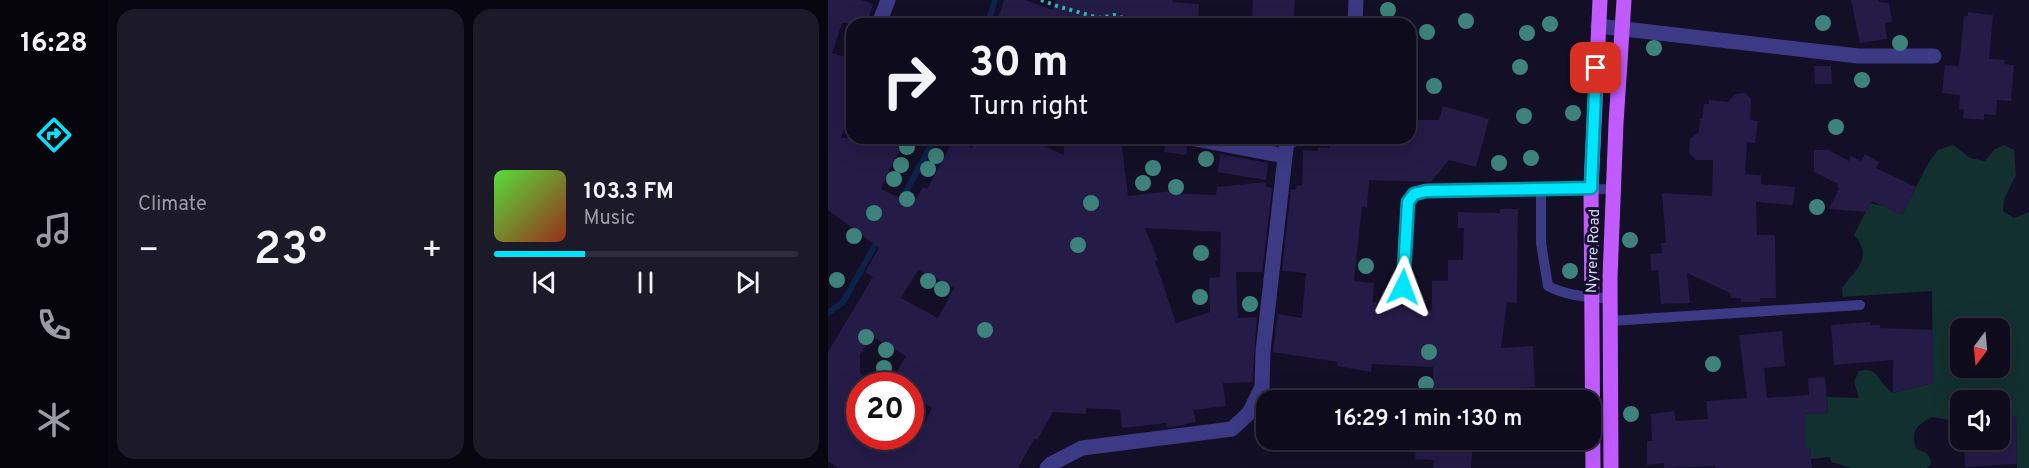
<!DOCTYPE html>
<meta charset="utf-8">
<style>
:root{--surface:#0e0b1c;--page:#1c1929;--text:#f1f3f6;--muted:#9b9ba3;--line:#2e2b3b;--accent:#00e5ff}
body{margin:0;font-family:Overpass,sans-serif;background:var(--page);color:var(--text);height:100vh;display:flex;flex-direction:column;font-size:22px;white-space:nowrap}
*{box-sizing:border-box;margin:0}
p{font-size:20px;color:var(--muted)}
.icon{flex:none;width:33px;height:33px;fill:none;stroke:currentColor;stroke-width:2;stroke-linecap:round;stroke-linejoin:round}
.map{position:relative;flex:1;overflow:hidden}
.drawer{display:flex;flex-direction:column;gap:9px;padding:9px;background:#08060f;width:720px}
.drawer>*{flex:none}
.banner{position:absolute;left:18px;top:18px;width:570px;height:126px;border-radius:18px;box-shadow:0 6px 24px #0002,0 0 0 2px var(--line);background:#0e0b1c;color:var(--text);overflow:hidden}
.needle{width:39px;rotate:196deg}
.buttons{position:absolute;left:1122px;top:318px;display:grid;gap:12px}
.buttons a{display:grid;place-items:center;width:60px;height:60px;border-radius:12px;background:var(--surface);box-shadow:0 6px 24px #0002,0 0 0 2px var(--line);font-size:30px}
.speed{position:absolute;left:18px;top:372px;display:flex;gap:12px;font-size:30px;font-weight:700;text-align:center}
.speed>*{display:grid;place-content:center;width:78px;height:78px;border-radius:50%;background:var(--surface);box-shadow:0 6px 24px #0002,0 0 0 2px var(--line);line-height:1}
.speed .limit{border:9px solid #d22;background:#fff;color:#111}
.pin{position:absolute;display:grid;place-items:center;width:51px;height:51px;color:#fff;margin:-26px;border-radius:12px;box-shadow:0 3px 9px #0006}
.me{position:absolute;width:66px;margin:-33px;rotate:3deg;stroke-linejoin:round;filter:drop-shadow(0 0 4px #0008)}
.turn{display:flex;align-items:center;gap:21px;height:126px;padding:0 24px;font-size:27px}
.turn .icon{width:78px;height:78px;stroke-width:2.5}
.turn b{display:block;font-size:42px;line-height:51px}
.big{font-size:45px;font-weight:600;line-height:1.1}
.drawer .widget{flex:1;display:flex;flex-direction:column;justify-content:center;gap:9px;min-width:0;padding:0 21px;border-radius:18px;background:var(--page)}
.song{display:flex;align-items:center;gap:18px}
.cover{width:72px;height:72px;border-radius:9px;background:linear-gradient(135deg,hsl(110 70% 55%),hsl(10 70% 35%))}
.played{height:6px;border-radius:3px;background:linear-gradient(90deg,var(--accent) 30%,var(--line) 30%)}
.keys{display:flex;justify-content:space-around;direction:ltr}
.heat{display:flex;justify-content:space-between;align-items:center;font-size:33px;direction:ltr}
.drawer .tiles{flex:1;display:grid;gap:9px;grid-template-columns:repeat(2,1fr)}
.trip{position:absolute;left:428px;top:390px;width:345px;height:60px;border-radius:18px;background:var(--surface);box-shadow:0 6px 24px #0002,0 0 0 2px var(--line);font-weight:600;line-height:60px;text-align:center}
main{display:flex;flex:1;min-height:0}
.menu{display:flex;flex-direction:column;width:108px;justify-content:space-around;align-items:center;background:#06040b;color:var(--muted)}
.menu .icon{width:42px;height:42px}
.menu .on{color:var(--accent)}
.menu b{font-size:27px;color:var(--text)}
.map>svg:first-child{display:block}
.green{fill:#12302f;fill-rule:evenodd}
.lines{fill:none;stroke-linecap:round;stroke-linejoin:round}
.stream{stroke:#0c2248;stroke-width:6}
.building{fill:#241b47;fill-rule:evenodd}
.path{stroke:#2fb8b0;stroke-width:4;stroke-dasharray:3 4.5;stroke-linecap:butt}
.service{stroke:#3d3a85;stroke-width:10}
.minor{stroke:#3d3a85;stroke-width:15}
.primary{stroke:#c25bff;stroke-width:15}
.tree{fill:#3d827b}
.route-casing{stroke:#0095a6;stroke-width:15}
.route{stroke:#00e5ff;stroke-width:10}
.labels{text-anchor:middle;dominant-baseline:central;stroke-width:6;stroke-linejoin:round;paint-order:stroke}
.street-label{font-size:15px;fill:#d9d4ff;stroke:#130f26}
</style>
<main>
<nav class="menu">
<b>16:28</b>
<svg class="icon on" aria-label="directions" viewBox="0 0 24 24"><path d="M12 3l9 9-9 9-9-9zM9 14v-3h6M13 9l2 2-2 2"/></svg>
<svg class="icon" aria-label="music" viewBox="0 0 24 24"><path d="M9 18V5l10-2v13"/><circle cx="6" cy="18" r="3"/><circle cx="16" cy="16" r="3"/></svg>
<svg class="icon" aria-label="phone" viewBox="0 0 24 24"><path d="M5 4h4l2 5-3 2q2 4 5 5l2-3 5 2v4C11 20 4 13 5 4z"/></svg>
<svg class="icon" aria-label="climate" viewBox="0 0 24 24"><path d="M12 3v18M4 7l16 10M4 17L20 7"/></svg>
</nav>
<section class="drawer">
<div class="tiles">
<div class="widget"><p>Climate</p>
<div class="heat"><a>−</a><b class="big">23°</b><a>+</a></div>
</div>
<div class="widget">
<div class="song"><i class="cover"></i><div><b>103.3 FM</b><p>Music</p></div></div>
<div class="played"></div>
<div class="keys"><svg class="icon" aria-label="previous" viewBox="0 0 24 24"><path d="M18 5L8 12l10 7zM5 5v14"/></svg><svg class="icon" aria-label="pause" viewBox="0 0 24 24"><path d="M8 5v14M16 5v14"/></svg><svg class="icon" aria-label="next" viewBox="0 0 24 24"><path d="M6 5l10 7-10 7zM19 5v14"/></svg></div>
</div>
</div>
</section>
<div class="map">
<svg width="1201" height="468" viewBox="0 0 1201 468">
<rect width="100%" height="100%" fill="#130f26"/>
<path class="green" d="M1125 145 1142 158 1157 161 1167 149 1176 145 1186 150 1188 175 1176 199 1175 211 1186 218 1201 212V468H1189L1188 417 1172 415V400H1132V418L1124 421 1105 417C1089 424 1082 431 1088 449 1097 452 1102 453 1103 464L1099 468H1024L1003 462 1002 457 983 459 982 448H977L966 415 1000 413 999 397 1031 398 1026 382 1031 371C1050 365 1052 386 1065 393L1105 383 1104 291 1015 297 1014 288C1028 269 1046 258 1026 235L1042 203 1056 206 1074 215 1099 165 1110 150ZM1132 328H1172V368H1132Z"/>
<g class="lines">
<path class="stream" d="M160 24 167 0
M70 206 107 138
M0 313 15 302 51 238"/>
</g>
<path class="building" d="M0 0H33L45 4 39 24 14 23 4 53 24 59V108L13 138H81L66 160 53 189 85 204 95 187 99 189 126 139 144 148 150 138H198L236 155V145L238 138H293L300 196 344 191V193L388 195 389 187 438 182V187L444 188 434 272H408L410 318 429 317 424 382 395 383 398 406 365 410 368 422 350 426 339 427 338 423 294 428 292 410 258 408V414L225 412 209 440 206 439 190 468H10L0 461V352L45 277 37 272 51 248 0 210ZM317 228 393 232 392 277 381 278 382 312 348 323 327 261 330 260ZM90 270 126 288 110 318 73 298ZM45 337 78 356 61 386H82V394L104 408 90 436H32V386H46L32 372V354Z
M176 0H197L225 10 227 0H345L344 2 371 4 370 23 168 24Z
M425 0H467L465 24 424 22Z
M1023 0H1050L1051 2 1061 3 1064 21 1057 24 1059 39 1032 43Z
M1140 12 1165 15 1161 59 1177 60 1176 64 1186 65 1183 101 1169 100 1168 115 1156 114V120L1135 118 1136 110 1131 109 1132 95 1114 93 1117 65 1131 66 1136 16H1140Z
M986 66H1003L1004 84H987Z
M918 93 923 99 922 120 930 121 927 143 919 142 917 174 933 175V184L967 187 965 205 928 202 929 235H947L948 298H932V302H913V298H903L902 293 859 273 862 303 833 304 830 270 823 271 822 254 834 253 833 243H838L834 193 884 196 885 160H868L861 153 862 139 871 132 872 119H874L876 104H881V100L900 102 907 94Z
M615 106 661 119 648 167 621 160 603 182 541 180 539 208 534 207 526 281 546 283 545 302 604 310V281H620V260H635L636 228H630V212L672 213V209H690L689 303 679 302 673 348 705 346 707 387 656 390V400H606L605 367 544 364 543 372 509 366 510 362 445 352 450 314 474 318 478 273 454 271 463 189 468 190 469 185 474 186 475 150 490 151V148H501V138H582V120H611Z
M338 138H352L355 145 359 147 358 155 336 152Z
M986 150H1001L1021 161 1023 156 1033 161 1037 154 1051 162 1048 168 1088 187 1074 215 1044 201 1038 212 1001 209 1011 188 1009 187 1010 184 986 172Z
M392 154 440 163 438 180 390 172Z
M1042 322V325H1052V328L1105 330V383L1065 393V360L1006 365 1003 325Z
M954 331 957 366 936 368 939 398 981 395 980 378 997 377 1000 413 977 414V448H982L984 468H887V466L836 468V463L819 465V441H824L823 414 846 411 848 421 880 419 878 401 919 398 911 335Z
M1188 416 1189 464 1137 467 1136 449H1147L1146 440H1172V417Z
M589 440H645L643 468H605L606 460 587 459Z"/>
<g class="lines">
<path class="path" d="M213 0 229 6 271 18 286 15 315 24"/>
<path class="service" d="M713 189V243L720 286C739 296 760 298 782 298
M575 287 580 202 586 194 598 191 786 189
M782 321 1032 305"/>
<path class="minor" d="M51 24 60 0
M527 24 528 0
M770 26 1030 56H1106
M362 138 457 156
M219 468 223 464 254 448 404 429 421 413 434 387 435 351 458 148 460 142 468 138"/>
<path class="primary" d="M765 468 763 188 772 0
M783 468 782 278 788 123 796 0"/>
</g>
<g class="tree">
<circle cx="560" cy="10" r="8"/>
<circle cx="638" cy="21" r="8"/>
<circle cx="995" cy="23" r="8"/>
<circle cx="722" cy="24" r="8"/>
<circle cx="599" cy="32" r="8"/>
<circle cx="699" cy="33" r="8"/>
<circle cx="1072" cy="43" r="8"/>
<circle cx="826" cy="48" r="8"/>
<circle cx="692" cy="67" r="8"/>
<circle cx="1034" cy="80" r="8"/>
<circle cx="606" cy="86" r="8"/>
<circle cx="745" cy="113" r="8"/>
<circle cx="696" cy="116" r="8"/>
<circle cx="1008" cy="127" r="8"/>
<circle cx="79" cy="147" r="8"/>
<circle cx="108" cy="156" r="8"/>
<circle cx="703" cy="158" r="8"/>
<circle cx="378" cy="159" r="8"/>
<circle cx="671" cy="163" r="8"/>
<circle cx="73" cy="165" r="8"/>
<circle cx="325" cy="168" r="8"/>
<circle cx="100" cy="169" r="8"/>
<circle cx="66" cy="179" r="8"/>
<circle cx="315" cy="183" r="8"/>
<circle cx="348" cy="187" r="8"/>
<circle cx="79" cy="199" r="8"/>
<circle cx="263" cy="203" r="8"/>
<circle cx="989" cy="207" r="8"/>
<circle cx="46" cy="213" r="8"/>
<circle cx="26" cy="236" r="8"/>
<circle cx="802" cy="240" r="8"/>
<circle cx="250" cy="245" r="8"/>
<circle cx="373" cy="253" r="8"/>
<circle cx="538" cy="266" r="8"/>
<circle cx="742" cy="271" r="8"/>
<circle cx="9" cy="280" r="8"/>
<circle cx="100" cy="281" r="8"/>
<circle cx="114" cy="289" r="8"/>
<circle cx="372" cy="297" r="8"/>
<circle cx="422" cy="304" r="8"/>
<circle cx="157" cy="330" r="8"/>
<circle cx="38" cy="337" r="8"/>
<circle cx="58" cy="350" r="8"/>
<circle cx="601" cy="352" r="8"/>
<circle cx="885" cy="364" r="8"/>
<circle cx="56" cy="368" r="8"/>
<circle cx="598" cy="384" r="8"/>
<circle cx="803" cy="414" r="8"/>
</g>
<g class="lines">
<defs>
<path id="route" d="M575 287 580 202 586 194 598 191 763 188 768 68"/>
</defs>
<use href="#route" class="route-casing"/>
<use href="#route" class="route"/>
</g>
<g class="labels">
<g class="street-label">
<text transform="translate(766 251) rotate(-88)">Nyrere Road</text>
</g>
</g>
</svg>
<div class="buttons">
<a><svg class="needle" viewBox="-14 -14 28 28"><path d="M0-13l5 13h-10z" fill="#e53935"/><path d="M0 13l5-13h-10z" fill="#9b9ba3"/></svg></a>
<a><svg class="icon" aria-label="sound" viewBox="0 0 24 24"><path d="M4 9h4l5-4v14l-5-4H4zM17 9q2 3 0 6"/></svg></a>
</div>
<div class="speed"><div class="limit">20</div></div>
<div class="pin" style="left:768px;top:68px;background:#d93025"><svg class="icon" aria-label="arrive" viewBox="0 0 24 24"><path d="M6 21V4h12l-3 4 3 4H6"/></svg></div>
<svg class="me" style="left:575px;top:287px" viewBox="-20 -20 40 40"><path d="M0-17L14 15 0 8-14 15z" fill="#00e5ff" stroke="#fff" stroke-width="4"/></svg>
<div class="trip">16:29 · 1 min · 130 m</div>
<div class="banner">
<div class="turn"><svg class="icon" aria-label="right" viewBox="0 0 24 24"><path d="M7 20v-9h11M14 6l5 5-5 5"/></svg><div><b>30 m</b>Turn right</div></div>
</div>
</div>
</main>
